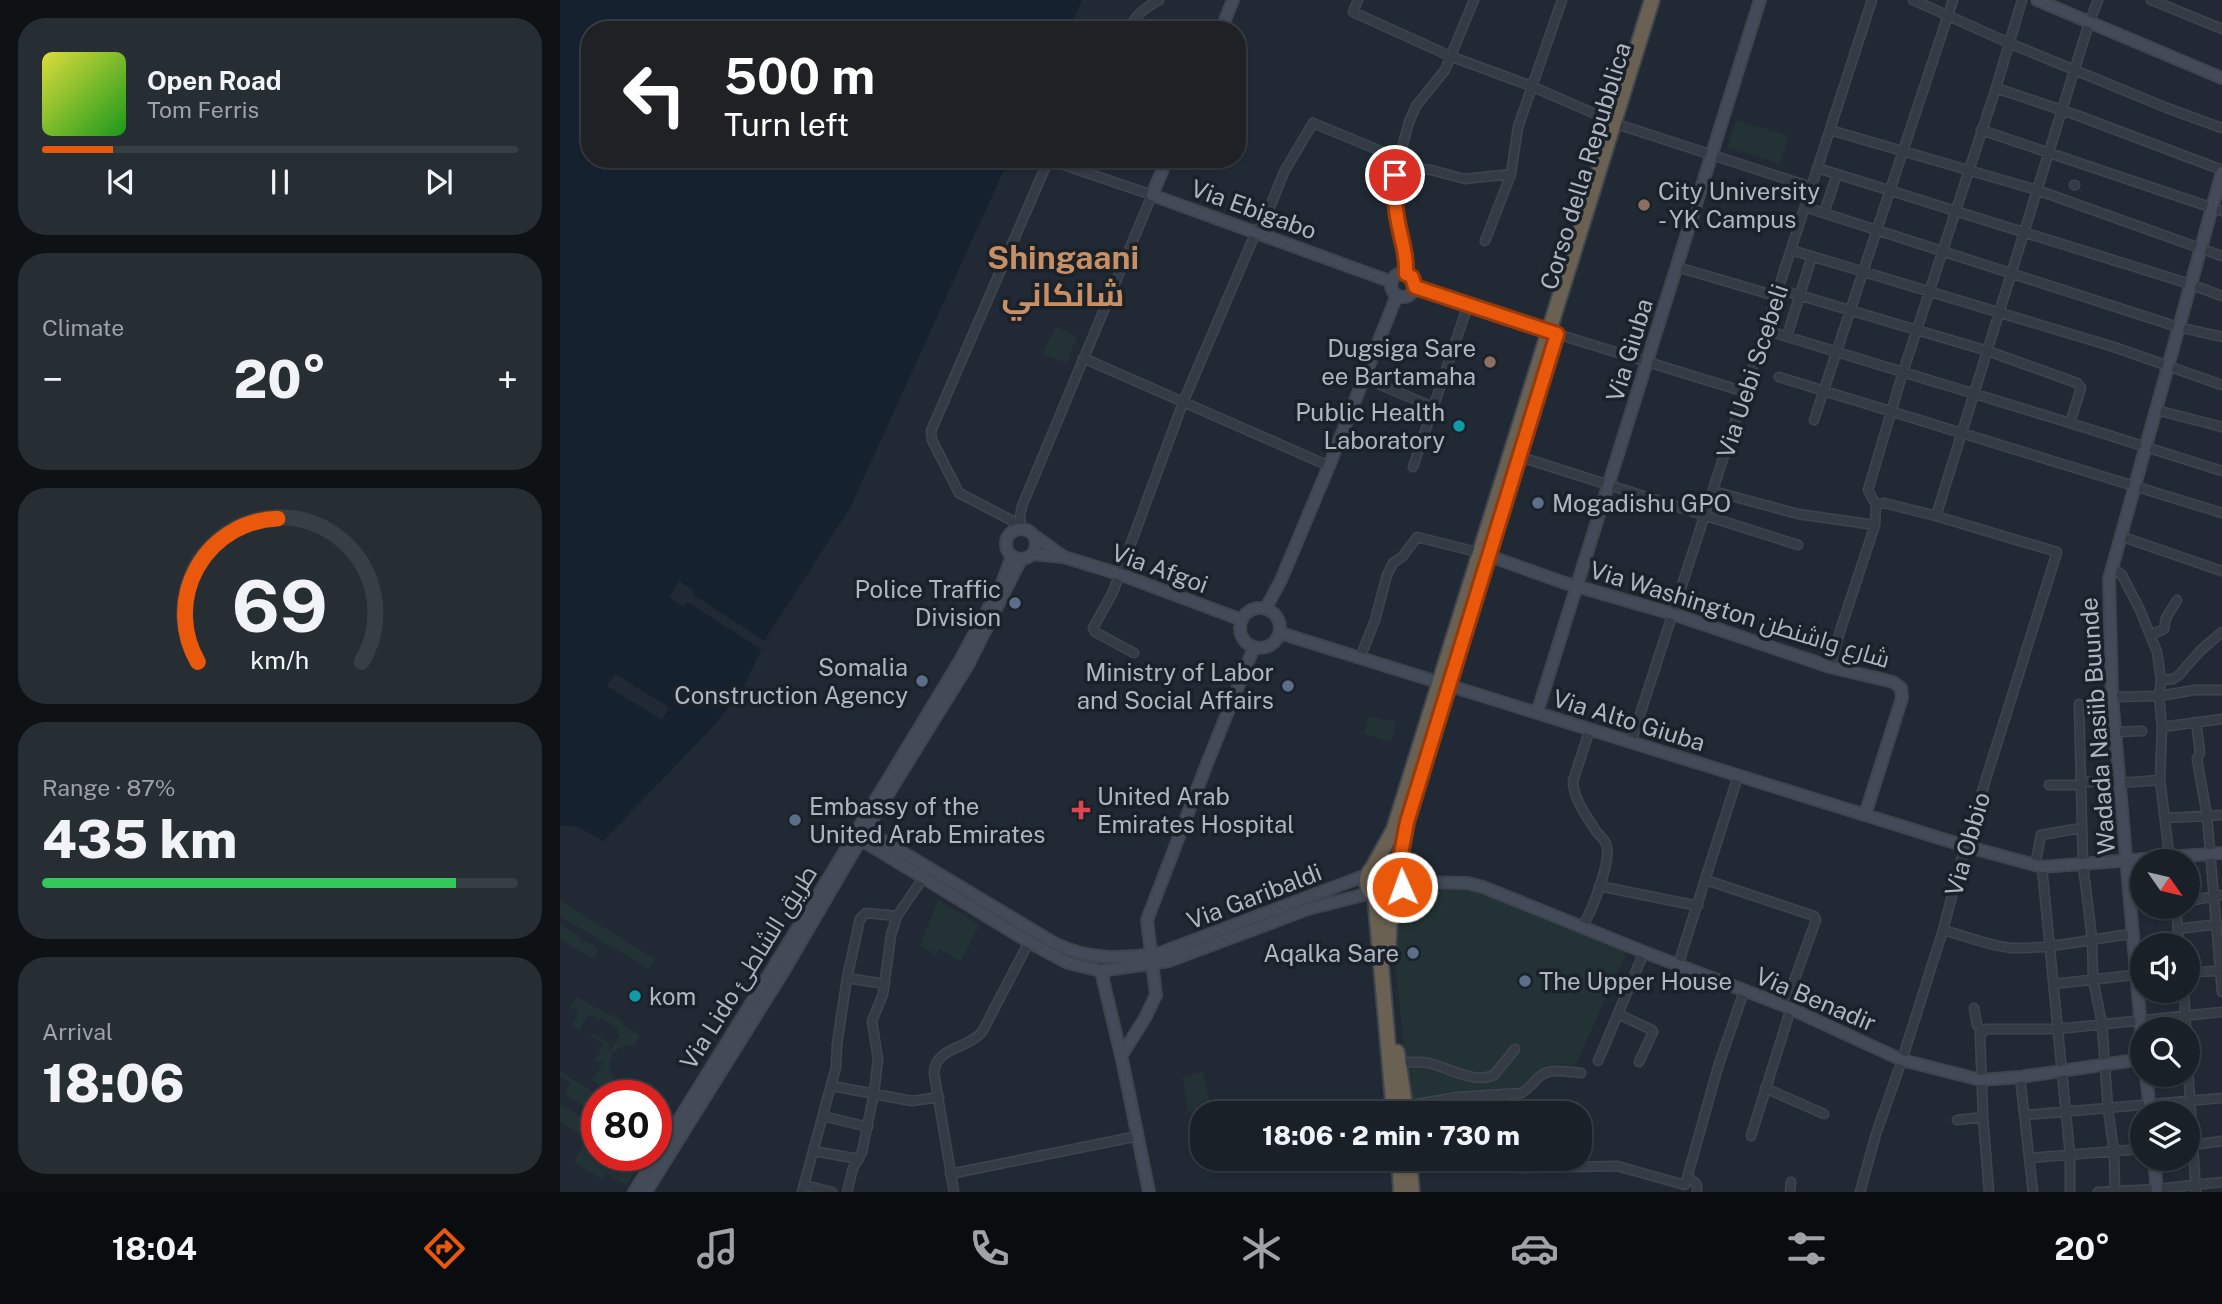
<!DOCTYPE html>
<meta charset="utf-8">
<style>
:root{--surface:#192027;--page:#262d33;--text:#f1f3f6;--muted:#9fa3a7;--line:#373e44;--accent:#ea580c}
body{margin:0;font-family:"Public Sans",Cairo,sans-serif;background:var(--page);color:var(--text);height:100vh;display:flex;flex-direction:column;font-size:26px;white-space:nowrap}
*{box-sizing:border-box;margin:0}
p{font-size:23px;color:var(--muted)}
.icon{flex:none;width:38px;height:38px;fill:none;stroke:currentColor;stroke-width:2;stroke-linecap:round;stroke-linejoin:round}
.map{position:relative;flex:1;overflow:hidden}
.panel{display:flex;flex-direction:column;gap:18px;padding:18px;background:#0e1215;width:560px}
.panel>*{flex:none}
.guide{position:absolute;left:21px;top:21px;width:665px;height:147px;border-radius:28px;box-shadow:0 2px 5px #0004,0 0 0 2px var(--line);background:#202124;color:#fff;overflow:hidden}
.needle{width:46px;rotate:124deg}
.controls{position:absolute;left:1570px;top:849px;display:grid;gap:14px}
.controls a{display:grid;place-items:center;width:70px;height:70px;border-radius:50%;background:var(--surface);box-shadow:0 2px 5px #0004,0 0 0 2px var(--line);font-size:35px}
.speed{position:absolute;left:21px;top:1080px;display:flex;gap:14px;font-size:35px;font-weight:700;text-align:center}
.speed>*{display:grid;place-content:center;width:91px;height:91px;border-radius:50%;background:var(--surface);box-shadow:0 2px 5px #0004,0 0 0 2px var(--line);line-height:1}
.speed .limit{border:10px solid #d22;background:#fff;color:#111}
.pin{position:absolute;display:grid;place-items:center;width:60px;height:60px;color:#fff;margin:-30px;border:4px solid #fff;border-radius:50%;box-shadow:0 2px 7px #0007}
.me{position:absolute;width:77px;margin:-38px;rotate:358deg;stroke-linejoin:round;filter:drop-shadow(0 0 5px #0008)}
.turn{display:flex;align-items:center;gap:24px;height:147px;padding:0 28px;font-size:32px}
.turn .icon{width:91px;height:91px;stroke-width:2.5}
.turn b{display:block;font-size:49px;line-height:60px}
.big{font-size:52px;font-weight:800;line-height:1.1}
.panel .widget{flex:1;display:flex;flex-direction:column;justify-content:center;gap:10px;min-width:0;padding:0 24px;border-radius:28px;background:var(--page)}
.panel .dial{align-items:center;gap:0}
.dial svg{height:182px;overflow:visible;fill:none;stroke:var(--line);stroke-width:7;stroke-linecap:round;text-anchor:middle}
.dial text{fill:var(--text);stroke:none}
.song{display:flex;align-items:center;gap:21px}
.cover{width:84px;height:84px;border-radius:10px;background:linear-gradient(135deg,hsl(60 70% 55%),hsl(120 70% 35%))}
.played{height:7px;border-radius:4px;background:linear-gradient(90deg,var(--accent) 15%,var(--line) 15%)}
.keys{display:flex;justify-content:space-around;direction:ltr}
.heat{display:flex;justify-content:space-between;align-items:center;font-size:38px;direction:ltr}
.charge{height:10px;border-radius:5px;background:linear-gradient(90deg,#34c759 87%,var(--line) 0)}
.trip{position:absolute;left:630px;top:1101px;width:402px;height:70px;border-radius:28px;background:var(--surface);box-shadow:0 2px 5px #0004,0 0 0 2px var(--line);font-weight:800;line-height:70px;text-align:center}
.dock{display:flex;height:112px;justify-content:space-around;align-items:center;background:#0a0d10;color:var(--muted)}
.dock .icon{width:49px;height:49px}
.dock .selected{color:var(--accent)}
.dock b{font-size:32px;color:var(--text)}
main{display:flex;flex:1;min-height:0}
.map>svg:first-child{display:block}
.green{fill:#233335}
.water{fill:#162130}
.pier{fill:#212a34}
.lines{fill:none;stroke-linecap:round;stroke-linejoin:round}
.street-casing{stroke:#3e454f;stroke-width:11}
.secondary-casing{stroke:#3e454f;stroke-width:14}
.highway-casing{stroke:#3f4650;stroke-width:18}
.street{stroke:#353b45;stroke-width:8}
.secondary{stroke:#434b58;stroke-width:10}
.highway{stroke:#6a6152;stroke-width:14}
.route-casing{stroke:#983908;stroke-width:18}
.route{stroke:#ea580c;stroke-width:12}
.education-dot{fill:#8d6e63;stroke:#1a2129;stroke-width:2.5}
.culture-dot{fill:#0f9aa8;stroke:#1a2129;stroke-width:2.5}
.service-dot{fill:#5c6f8a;stroke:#1a2129;stroke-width:2.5}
.health-dot{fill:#e0444e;stroke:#1a2129;stroke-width:2.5}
.labels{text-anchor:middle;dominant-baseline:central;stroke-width:7;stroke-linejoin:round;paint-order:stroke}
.street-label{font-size:24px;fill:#afb6c2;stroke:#1a2129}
.poi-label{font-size:24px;fill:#afb6c2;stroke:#1a2129;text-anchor:start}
.district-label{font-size:32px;font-weight:bold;fill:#c88f64;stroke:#1a2129}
</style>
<main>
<section class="panel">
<div class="widget">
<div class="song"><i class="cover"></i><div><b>Open Road</b><p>Tom Ferris</p></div></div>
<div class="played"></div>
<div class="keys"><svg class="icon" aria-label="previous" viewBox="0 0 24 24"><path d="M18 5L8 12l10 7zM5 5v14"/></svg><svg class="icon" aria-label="pause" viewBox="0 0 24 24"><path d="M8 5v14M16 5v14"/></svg><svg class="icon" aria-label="next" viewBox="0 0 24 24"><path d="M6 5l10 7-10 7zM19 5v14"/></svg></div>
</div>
<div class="widget"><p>Climate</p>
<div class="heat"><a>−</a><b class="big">20°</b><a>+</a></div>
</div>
<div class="widget dial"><svg viewBox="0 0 100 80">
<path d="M14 69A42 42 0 1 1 86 69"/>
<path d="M14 69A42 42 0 0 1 49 6" stroke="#ea580c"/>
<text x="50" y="56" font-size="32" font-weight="700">69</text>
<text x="50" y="72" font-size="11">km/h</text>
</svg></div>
<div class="widget"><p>Range · 87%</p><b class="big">435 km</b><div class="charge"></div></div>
<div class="widget"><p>Arrival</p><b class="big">18:06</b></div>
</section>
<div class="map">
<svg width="1662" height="1192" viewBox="0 0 1662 1192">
<rect width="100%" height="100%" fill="#212a34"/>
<path class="green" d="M1176 120 1228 136 1220 164 1167 147Z
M496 327 517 336 506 363 482 354Z
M809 716 836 722 831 742 804 733Z
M897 886 913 889 1067 951 1015 1066C980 1060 985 1074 957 1087 939 1095 917 1090 897 1091 881 1093 865 1097 849 1100L834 947 838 899 846 888Z
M378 900 419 925 401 961 379 949 376 955 360 946Z
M0 901 95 959 89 969 0 916Z
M0 925 23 939 20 944 25 941 39 949 33 959 0 939Z
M17 997 49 1015 51 1014 63 1022 62 1024 80 1035 74 1046C53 1042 43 1062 54 1079L47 1090 31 1080 33 1077H35L44 1061 43 1060 41 1063 35 1060 44 1045 30 1035 31 1033C38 1035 42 1039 49 1043L48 1045 50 1047 48 1051 50 1052 60 1035 58 1034 59 1031 42 1017 39 1020 31 1015 28 1016 19 1030 11 1025 19 1012 10 1007Z
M0 1071 39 1095 37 1096V1110L24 1131 22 1130 20 1134 0 1122V1104L21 1117 27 1108 5 1094 11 1083 0 1076Z
M643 1072 650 1106 628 1112 623 1077Z
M29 1136 35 1140 37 1138V1155H62L66 1158 56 1175 58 1177 70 1156 75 1158 78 1155H85L66 1185 46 1173 42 1179 14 1162Z"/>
<path class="water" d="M0 0H522L509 30H30V159H449L290 508 208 635 182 691 150 730 43 841 19 827 0 825Z"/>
<path class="pier" d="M119 581 134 591 132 594 208 643 204 651 127 602 124 607 109 597Z
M55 674 109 707 102 720 47 686Z"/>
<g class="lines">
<defs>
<path id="street" d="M798 0 793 12 890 56 971 86 1063 126 1251 187
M1353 0 1449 43 1607 108 1662 128
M1591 0 1662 29
M568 30C576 14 585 8 599 0
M1436 88 1519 116 1662 170
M1270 130 1477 190 1662 256
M1421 130 1662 211
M1257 168 1277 174 1264 213
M1277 174 1630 284 1662 296
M1514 185H1515
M1245 207 1618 327 1662 337
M925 241 951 174 958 127 1002 0
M1231 250 1554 347 1662 385
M1117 267 1216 296
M846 274 847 255 841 238 834 198 835 175 838 162 849 122 856 106 885 70 914 0
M1218 289 1428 351 1517 383 1521 388 1510 423 1662 471
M1205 330 1510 423
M997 334 1185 392
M1227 336 1252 256
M523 358 769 466
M1219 377 1662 513
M804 378 873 407
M1596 410 1662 427
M1254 420 1393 0
M951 454 1238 545
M853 467 908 305
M1153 491 1238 514 1315 525
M1376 516 1529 23 1538 0
M457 529 451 520 399 493 372 440 371 431 485 168 492 161 592 195 462 506 460 517 461 529
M1560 536 1662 571
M1552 568 1562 575 1580 610 1597 652 1601 680 1599 696 1602 727 1600 780 1610 861
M1591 635 1604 629 1606 618 1617 600
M574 653 535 632 533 628 553 592 624 400 696 232 704 222 724 172 753 123 828 154 844 167 871 170 905 179 951 174
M800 658 815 620 827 575 833 563 842 557 857 537 921 553
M1270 667 1280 631 1315 525 1316 505 1308 490 1343 372 1436 88 1462 0
M1601 680 1613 679 1619 675 1640 651 1662 632
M1552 697 1599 696 1635 690H1661
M1519 704 1523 865 1532 938 1533 979 1542 1024 1548 1109 1554 1152 1555 1192
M1636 722 1640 753 1637 759 1647 816 1662 992
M1602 727 1662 719
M1555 732 1582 731
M1071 742 1312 0
M1521 783 1559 778
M1559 783 1600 780
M1489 785H1521
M1606 818 1662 815
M1475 866 1481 835 1521 828
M1482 867 1510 1155V1192
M1146 880 1254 916 1256 920 1225 1006
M1039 886 1138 906
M1628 901 1662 895
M1616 906 1619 945
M1021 927C1031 916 1053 857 1046 844 1044 839 1039 835 1036 831 1027 817 1013 798 1013 781L1030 729
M1618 929 1658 924
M1383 930C1402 935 1433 947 1452 948 1493 949 1533 938 1573 934
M1118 965 1178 776
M1628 972 1662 971
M287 978 325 984
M1494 984 1582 974
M1624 990 1626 1029
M1414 1008 1417 1025 1422 1031
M1058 1014 1092 1030 1093 1032 1079 1062
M1038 1061 1084 952
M835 1063C847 1062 858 1061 869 1063 888 1068 915 1084 934 1075L955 1049
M1628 1068 1636 1192
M1460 1077 1473 1192
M272 1086 352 1101 379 1097
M1205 1088 1264 1114
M942 1094 944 1113
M845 1106 897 1097 961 1093C969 1089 973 1083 979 1077 990 1067 1007 1072 1021 1073
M1465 1115 1662 1098
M263 1116 308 1127
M1397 1120 1423 1117
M1191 1136 1231 1008
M1632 1145 1662 1141
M253 1151 299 1159
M947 1158 949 1163 959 1168 1057 1166 1125 1185 1158 1067 1184 991
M1470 1158 1582 1149
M390 1174 578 1136
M1127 1178C1135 1181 1138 1184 1137 1192
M244 1185 272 1192
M242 1192 276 1067 277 1044 287 978 300 919 306 913 337 916
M287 1192 293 1168 302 1152 314 1093 318 1059 312 1021 323 994 331 935 337 916 363 878
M394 1192 374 1073C375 1047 408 1049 422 1032L469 942
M1230 1192 1231 1182
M1300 1192 1316 1134 1342 1060 1383 930 1405 846 1497 552 1376 516 1324 503 1316 505
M1429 1192 1423 1117 1420 1034 1427 1029H1497L1662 1012
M1538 1192 1597 1189 1662 1182"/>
<path id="secondary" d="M1477 0 1662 78
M661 30 673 0
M607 159 592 195 832 282
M831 285a12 12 0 1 1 24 0a12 12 0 1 1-24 0Z
M855 287 997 334
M446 544a15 15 0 1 1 30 0a15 15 0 1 1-30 0Z
M473 535 504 557
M921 553 1002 582 1113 614 1270 667 1333 682 1341 688 1342 698 1305 815
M472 554 504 557 559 574 682 620
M706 608 721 580 769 466 837 295
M680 628a20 20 0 1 1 40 0a20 20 0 1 1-40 0Z
M720 633 1405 846 1482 867 1662 853
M977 713 1200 0
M302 828 494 943C528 960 563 959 600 953L809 874
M295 836 469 942 508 963 541 971 609 961 748 909 811 893
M843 882 907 883 923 887 1084 952 1225 1006 1342 1060 1421 1080 1460 1077 1582 1059
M541 971 563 1064 589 1192
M1582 1040 1552 696 1549 579 1662 172
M561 1056 585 1018 596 995 587 920 648 761 694 647
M1586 1074 1590 1113
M1594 1158 1597 1192
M74 1192 257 897 399 662 442 583 452 556
M86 1192 225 969 312 820 408 665 461 559"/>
<path id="highway" d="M807 881a18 18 0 1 1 36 0a18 18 0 1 1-36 0Z
M812 869 834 829 1092 0
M838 869 847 822 856 792
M815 896 834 1113
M828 955 831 898
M837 1052 846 1113
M839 1158 841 1192
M849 1158 852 1192"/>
</defs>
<use href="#street" class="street-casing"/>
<use href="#secondary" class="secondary-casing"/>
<use href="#highway" class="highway-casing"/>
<use href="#street" class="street"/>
<use href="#secondary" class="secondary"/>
<use href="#highway" class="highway"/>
</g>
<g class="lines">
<defs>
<path id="route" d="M835 175C833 196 836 216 841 236 844 250 847 259 846 274L852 277 855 287 997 334 847 822 838 869 842 877V887"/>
</defs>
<use href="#route" class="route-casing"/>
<use href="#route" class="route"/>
</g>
<g class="education-dot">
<circle cx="1084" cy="205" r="7"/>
<circle cx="930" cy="362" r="7"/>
</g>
<g class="culture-dot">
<circle cx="899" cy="426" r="7"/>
<circle cx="75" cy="996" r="7"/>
</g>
<g class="service-dot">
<circle cx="978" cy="503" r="7"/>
<circle cx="455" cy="603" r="7"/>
<circle cx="362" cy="681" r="7"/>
<circle cx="728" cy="686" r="7"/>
<circle cx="235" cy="820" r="7"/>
<circle cx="853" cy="953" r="7"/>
<circle cx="965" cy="981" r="7"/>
</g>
<path class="health-dot" d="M517.5 799.5h7v7h7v7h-7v7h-7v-7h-7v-7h7z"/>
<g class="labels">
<g class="street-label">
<text transform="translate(1025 166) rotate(-73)">Corso della Repubblica</text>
<text transform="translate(694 209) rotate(20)">Via Ebigabo</text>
<text transform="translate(1069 350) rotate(-73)">Via Giuba</text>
<text transform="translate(1192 371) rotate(-72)">Via Uebi Scebeli</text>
<text transform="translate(600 568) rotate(20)">Via Afgoi</text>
<text transform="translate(1180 614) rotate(17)">Via Washington شارع واشنطن</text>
<text transform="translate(1069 720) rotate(17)">Via Alto Giuba</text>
<text transform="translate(1537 726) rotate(-94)">Wadada Nasiib Buunde</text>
<text transform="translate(1407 844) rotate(-74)">Via Obbio</text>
<text transform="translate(694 896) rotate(-21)">Via Garibaldi</text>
<text transform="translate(188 967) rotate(-58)">Via Lido طريق الشاطئ</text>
<text transform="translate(1256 999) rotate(23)">Via Benadir</text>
</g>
<g class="poi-label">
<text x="1098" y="191">City University<tspan x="1098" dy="28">- YK Campus</tspan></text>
<text x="916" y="348" text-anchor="end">Dugsiga Sare<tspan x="916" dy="28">ee Bartamaha</tspan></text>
<text x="885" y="412" text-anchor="end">Public Health<tspan x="885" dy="28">Laboratory</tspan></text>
<text x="992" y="503">Mogadishu GPO</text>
<text x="441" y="589" text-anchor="end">Police Traffic<tspan x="441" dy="28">Division</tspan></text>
<text x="348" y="667" text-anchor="end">Somalia<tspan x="348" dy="28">Construction Agency</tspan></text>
<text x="714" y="672" text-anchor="end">Ministry of Labor<tspan x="714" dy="28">and Social Affairs</tspan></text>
<text x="537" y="796">United Arab<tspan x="537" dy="28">Emirates Hospital</tspan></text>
<text x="249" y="806">Embassy of the<tspan x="249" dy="28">United Arab Emirates</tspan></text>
<text x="839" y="953" text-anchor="end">Aqalka Sare</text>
<text x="979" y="981">The Upper House</text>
<text x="89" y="996">kom</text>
</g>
<g class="district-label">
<text x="503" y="257">Shingaani<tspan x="503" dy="37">شانكاني</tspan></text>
</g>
</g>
</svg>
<div class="controls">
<a><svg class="needle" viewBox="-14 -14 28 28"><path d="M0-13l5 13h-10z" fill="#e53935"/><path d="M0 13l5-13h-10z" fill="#9fa3a7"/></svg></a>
<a><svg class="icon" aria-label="sound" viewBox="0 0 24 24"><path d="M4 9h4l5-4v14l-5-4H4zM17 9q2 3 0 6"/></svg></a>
<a><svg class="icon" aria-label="search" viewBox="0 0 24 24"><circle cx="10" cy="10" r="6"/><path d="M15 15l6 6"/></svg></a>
<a><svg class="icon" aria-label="layers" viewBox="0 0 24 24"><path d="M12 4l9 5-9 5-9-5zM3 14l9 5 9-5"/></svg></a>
</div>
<div class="speed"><div class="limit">80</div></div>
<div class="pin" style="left:835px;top:175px;background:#d93025"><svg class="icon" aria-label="arrive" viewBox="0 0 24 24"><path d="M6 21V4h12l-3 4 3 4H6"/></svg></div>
<svg class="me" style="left:842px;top:887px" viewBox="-20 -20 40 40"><circle r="17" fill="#ea580c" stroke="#fff" stroke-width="3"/><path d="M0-11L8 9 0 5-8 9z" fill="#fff"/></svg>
<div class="trip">18:06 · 2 min · 730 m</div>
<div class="guide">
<div class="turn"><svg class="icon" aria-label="left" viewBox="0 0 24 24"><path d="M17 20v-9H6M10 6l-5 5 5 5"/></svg><div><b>500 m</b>Turn left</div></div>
</div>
</div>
</main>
<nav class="dock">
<b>18:04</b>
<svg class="icon selected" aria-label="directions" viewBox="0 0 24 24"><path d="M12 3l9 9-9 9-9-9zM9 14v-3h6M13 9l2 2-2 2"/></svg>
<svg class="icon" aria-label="music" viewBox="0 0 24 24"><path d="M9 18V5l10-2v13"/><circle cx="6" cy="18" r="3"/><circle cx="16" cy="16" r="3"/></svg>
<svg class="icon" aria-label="phone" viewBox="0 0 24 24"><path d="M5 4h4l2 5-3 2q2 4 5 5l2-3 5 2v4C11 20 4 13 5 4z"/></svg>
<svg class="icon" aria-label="climate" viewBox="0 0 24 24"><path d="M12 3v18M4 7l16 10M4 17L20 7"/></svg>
<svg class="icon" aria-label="car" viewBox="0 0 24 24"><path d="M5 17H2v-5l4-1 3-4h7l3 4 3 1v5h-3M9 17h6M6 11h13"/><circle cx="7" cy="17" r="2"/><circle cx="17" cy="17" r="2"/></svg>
<svg class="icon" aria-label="filters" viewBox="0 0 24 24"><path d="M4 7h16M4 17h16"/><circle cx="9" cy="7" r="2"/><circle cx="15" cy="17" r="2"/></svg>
<b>20°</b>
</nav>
